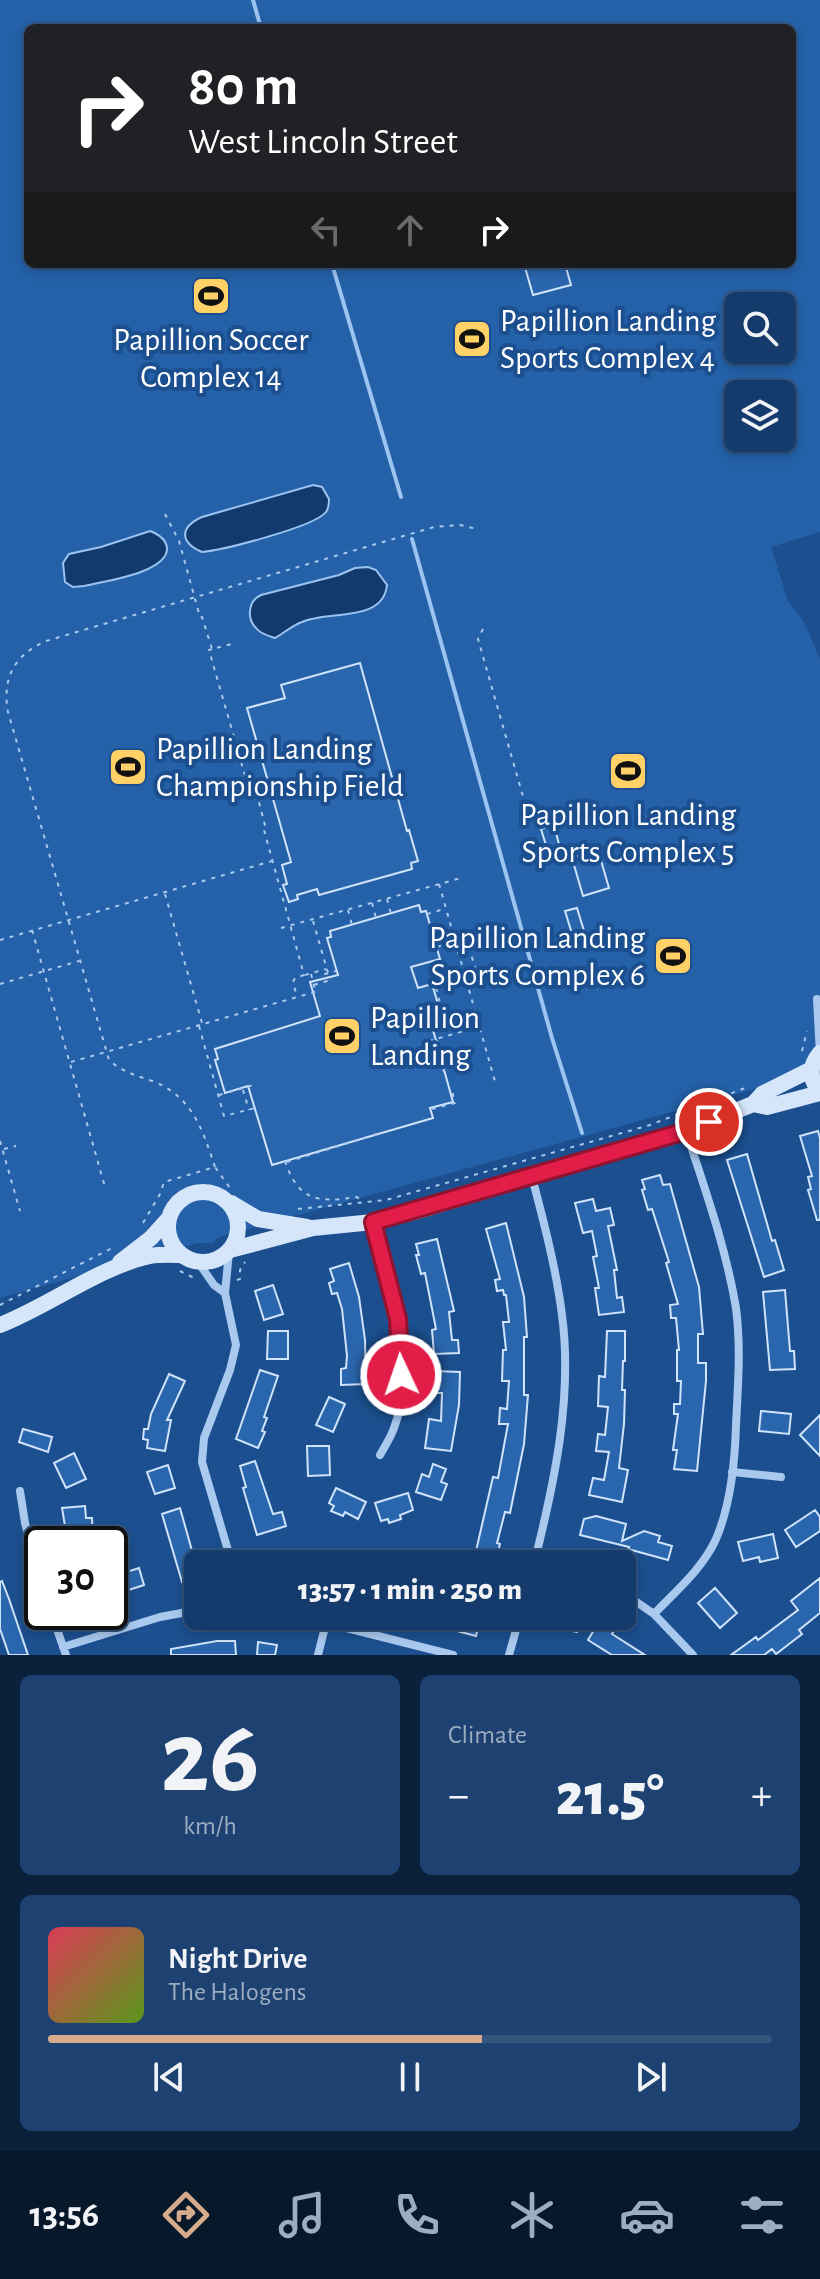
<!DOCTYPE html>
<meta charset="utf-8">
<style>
:root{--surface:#143b6b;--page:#1d4271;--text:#f1f3f6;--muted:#9dadc1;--line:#33557e;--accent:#d6ab8b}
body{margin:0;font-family:"Alegreya Sans",sans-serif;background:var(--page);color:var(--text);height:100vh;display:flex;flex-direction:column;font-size:30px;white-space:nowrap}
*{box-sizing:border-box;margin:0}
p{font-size:26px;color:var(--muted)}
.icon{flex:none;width:44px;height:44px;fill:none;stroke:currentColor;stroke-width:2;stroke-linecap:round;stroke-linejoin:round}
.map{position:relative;height:1655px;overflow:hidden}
.drawer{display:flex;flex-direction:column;gap:20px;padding:20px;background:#0b203b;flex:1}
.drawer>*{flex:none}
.top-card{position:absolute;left:24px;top:24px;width:772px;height:244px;border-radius:12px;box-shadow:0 4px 12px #0003,0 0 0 2px var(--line);background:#202124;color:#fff;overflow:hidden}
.fabs{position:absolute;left:724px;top:292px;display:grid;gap:16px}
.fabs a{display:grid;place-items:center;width:72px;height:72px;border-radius:12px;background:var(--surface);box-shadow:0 4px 12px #0003,0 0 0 2px var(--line);font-size:40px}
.speed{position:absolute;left:24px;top:1526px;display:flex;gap:16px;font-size:40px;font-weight:700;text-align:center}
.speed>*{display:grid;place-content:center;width:104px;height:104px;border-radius:50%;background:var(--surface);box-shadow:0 4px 12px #0003,0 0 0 2px var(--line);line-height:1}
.speed .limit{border:4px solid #111;border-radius:12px;background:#fff;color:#111}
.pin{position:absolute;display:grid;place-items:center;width:68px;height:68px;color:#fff;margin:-34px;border:4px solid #fff;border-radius:50%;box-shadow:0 2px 8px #0007}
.me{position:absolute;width:88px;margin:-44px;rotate:357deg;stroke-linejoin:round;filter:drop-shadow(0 0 6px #0008)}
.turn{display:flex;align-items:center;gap:28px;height:168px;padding:0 32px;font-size:36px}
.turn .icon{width:104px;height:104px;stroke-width:2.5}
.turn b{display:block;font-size:56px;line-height:68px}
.lanes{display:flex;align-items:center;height:76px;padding:0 32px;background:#0003;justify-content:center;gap:40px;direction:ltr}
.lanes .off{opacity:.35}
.big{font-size:60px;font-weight:800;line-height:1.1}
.drawer .card{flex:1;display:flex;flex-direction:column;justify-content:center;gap:12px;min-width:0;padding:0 28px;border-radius:12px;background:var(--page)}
.drawer .dial{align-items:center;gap:0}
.dial b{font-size:104px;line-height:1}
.song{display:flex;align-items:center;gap:24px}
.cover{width:96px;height:96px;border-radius:12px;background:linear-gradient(135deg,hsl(350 70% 55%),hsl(90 70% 35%))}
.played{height:8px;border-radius:4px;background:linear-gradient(90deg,var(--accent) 60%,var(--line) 60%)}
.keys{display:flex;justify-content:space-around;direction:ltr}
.heat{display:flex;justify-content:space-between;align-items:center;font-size:44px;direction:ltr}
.drawer .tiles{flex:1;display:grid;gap:20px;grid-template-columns:1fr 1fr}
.card:last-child{grid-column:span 2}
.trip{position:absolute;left:184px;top:1550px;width:452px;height:80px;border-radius:12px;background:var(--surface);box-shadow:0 4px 12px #0003,0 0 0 2px var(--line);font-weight:800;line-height:80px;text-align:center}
.dock{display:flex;height:128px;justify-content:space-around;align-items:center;background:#08182b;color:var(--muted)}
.dock .icon{width:56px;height:56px}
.dock .active{color:var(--accent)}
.dock b{font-size:36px;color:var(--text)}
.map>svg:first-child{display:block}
.green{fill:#2461a8;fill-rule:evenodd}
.water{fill:#123a6d;stroke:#9cc4f0;stroke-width:2}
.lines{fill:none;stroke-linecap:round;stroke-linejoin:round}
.stream{stroke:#9cc4f0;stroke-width:4}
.building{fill:#2a66ad;stroke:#cfe3fa;stroke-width:2}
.path{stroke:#a9c9ee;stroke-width:2;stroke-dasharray:4 6;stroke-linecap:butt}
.street{stroke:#a9c9ee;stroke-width:8}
.secondary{stroke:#d6e6fa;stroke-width:16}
.route-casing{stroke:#92132f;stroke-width:20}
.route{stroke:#e11d48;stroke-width:14}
.labels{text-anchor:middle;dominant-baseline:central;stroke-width:8;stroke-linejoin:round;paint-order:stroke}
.poi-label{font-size:32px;fill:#fff;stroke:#1b4f8f;text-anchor:start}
</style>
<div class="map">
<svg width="820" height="1655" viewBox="0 0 820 1655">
<rect width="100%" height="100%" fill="#1b4f8f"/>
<path class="green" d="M0 0H820V532L771 547 788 601 804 622 820 659V1071L219 1237 212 1243H197L0 1298ZM28 28H792V264H28ZM738 306H782V350H738ZM738 394H782V438H738Z"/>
<path class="water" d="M313 485 322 487 329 499C329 504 329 508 326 512 314 527 223 550 202 552 179 542 180 527 202 517Z
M150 531C158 534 166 539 167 548 168 573 104 581 84 586L73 587 65 582 63 563 69 554 101 547Z
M368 567 376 570 387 585C383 623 329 610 302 622 293 625 284 633 275 638 269 636 261 634 257 629 246 619 248 601 261 595L339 575 355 568Z"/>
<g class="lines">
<path class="stream" d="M253 0 261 28
M332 264 401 497
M412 539 552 1038 582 1133"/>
</g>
<path class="building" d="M524 264H565L571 285 533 295Z
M360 663 407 831 409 830 418 861 411 863 412 869 319 895 317 889 297 895 298 899 289 902 283 885 287 884 282 865 291 862 247 708 285 698 281 685Z
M554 825 561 852 549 855 541 829Z
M598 850 609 888 583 896 572 858Z
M419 905 421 912 426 911 440 959 411 967 418 988 432 984 445 1027 433 1030 453 1102 430 1108 433 1118 272 1165 248 1086 225 1093 215 1060 218 1059 215 1049 320 1016 310 982 338 975 327 938 331 937 330 931Z
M577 908 585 934 573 937 565 911Z
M818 1131 820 1138V1220H817L808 1190 811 1189 808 1177 812 1176 800 1136Z
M747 1154 772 1241 775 1240 784 1270 764 1277 727 1160Z
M660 1175 663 1185 670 1184 699 1287 703 1334H698V1363H706V1381L697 1471 674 1469 677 1450H673L678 1414H674V1404H680L681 1381H677V1350H679L676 1318H671L670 1305 678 1304 666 1263 669 1262 652 1209 648 1210 642 1190 645 1189 642 1180Z
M593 1199 596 1211 610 1208 614 1225 608 1226 617 1270H614L617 1298 622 1297 624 1312 599 1315 595 1288H599L593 1257 597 1256 592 1231 583 1233 575 1203Z
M506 1223 524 1297 527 1337H524V1395H528L524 1444 510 1513 505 1512 497 1543 500 1544 495 1564H473L493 1477 498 1478 508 1424H499L500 1408 507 1409 509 1381H502L503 1350H506L503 1322H509L506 1295H504L503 1290 497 1291 495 1280 500 1279 486 1229Z
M437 1239 454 1311 449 1312 452 1340H458L459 1353 434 1354 432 1330 436 1329 425 1273 421 1274 416 1255H419L416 1244Z
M349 1263 359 1297 365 1340 366 1384 341 1385V1369L346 1368 347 1356 342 1309 337 1293 332 1294 329 1283 334 1281 330 1269Z
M273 1285 283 1314 264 1320 255 1291Z
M785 1290 790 1351H794L795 1369 770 1370 763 1292Z
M268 1331H288V1359H267Z
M607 1331H625V1361H623L622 1390H625L624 1424 619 1468 628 1470 622 1502 589 1495 593 1478 604 1480 609 1452 596 1451 598 1434 605 1435 608 1407 598 1406 599 1376 605 1377Z
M260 1370 278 1376 264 1417 267 1418 262 1431 265 1432 258 1448 236 1439Z
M435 1371 460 1372 459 1405 451 1451 425 1448 429 1419 441 1421 442 1393H433Z
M169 1374 185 1381 167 1420H171L165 1451 147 1448 148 1440 143 1439 144 1429H148L151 1414Z
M329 1397 345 1404 333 1432 316 1425Z
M761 1411 791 1414 789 1434 759 1431Z
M820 1415V1456L800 1435Z
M23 1429 52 1437 48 1452 19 1442Z
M307 1446H329L330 1475 308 1476Z
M74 1453 86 1479 66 1488 54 1463Z
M255 1461 273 1514 282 1512 286 1526 257 1535 243 1488 246 1487 240 1466Z
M433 1464 446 1469 441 1482 447 1484 441 1500 416 1492 422 1474 429 1477Z
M168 1465 175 1488 155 1494 147 1472Z
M336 1488 366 1502 358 1519 345 1512 343 1516 331 1511 334 1506 329 1503Z
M408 1493 413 1510 400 1515 401 1519 389 1523 388 1519 381 1521 375 1503Z
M85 1506 86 1518H92L93 1536 67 1538 62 1508Z
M180 1508 198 1572V1577L182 1582 162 1514Z
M815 1510 820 1517V1531L796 1547 785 1530Z
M596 1516 626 1524 622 1541 644 1531 660 1536 658 1542 672 1546 668 1560 628 1549 629 1547 580 1535 584 1519Z
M773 1534 778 1558 760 1562 759 1557 743 1561 738 1542Z
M280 1551 282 1564H260L258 1553Z
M139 1568 144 1585 116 1594 111 1577Z
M820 1578V1613L799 1630 802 1634 776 1654 772 1649 764 1655H731L756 1637 758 1640 798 1610 791 1601Z
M2 1581 9 1599 28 1655H9L0 1629V1582Z
M715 1588 737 1613 720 1628 698 1603Z
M461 1616H481L476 1636 457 1631Z
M528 1616H581L577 1632 528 1620Z
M600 1620 615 1629 612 1634 645 1655H612L588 1640Z
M217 1641H235L236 1655H171V1649Z
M258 1642 277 1645 275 1655H257Z"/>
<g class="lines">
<path class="path" d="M165 514 179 541 200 617H202L212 649 236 643
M483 629 478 639 526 807
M212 649 209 650 250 793 256 791 266 829 264 830 304 975 295 978 293 982 297 997
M439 884 496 1085
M165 894 202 1023
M387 899 391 914
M372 903 376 918
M348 910 352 925
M427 914 444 909
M313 921 328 973
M281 928 461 878
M32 930 105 1187
M432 931 449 926
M0 940 272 861
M437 947 466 938 478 977 467 980
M311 974 315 990
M305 975 326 969
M0 984 79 961
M314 985 327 981 325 974 336 971
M436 988 448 1033
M199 1026 224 1116 255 1108
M437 1040 444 1072
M429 1041 478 1027
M802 1051 807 1031
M71 1062 318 991
M243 1090 249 1110
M219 1095 254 1085
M432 1109 455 1103 452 1091
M0 1141 20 1211
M4 1149 16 1146
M285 1161C298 1201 318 1203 357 1197L362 1202
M287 1162 377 1134
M215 1167C203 1131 193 1098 155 1082 138 1076 122 1072 109 1060L8 712C2 678 14 655 46 641L434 527 460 525 477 529
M298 1209 386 1200 650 1125 745 1088
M143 1223 160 1194 164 1182 215 1167 230 1188
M180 1271 196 1279
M237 1280 240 1279V1270L245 1262
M0 1305 114 1247"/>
<path class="street" d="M817 999 820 1054
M532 1177C544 1223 556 1268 562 1315 573 1398 554 1484 534 1564
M373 1222C389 1279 417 1369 394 1428 391 1437 385 1446 380 1455
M229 1252 225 1293 236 1345 230 1370 204 1438 202 1462 232 1564
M198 1262 214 1285 225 1293
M732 1472 781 1477
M20 1491 25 1523 42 1585
M622 1592 654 1614 693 1655
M51 1612 66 1655
M654 1614C676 1591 703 1568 716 1539 731 1504 735 1462 736 1425 738 1386 741 1346 736 1308 726 1248 705 1189 686 1131
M299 1616 453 1655
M63 1647 160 1617 198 1610
M318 1655 326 1623
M509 1655 520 1616"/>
<path class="secondary" d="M820 1053C809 1066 809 1079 820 1092
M753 1104 767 1107 820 1093
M168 1227a35 35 0 1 1 70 0a35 35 0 1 1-70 0Z
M231 1203 258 1219 307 1227
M230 1250 313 1228 373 1222 414 1212 686 1131 753 1104 762 1094 812 1069
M120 1262 151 1238 169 1218
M0 1325C49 1306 99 1267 150 1256 161 1254 172 1255 182 1255"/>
</g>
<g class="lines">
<defs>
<path id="route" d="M401 1375 398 1319 373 1222 686 1131 709 1122"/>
</defs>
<use href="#route" class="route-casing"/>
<use href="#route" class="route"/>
</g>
<defs>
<symbol id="stadium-square" viewBox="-11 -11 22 22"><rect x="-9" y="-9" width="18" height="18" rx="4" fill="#ffd166" stroke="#1b4f8f"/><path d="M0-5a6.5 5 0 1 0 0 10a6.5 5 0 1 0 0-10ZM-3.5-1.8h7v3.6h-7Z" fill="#111"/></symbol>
</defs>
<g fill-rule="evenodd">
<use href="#stadium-square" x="189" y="274" width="44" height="44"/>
<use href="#stadium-square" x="450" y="317" width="44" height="44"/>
<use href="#stadium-square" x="106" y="745" width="44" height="44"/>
<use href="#stadium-square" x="606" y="749" width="44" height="44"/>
<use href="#stadium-square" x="651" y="934" width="44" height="44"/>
<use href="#stadium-square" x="320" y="1014" width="44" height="44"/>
</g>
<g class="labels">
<g class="poi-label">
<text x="500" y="321">Papillion Landing<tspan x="500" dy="37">Sports Complex 4</tspan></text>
<text x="211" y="340" text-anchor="middle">Papillion Soccer<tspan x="211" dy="37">Complex 14</tspan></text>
<text x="156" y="749">Papillion Landing<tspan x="156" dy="37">Championship Field</tspan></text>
<text x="628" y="815" text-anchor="middle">Papillion Landing<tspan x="628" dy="37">Sports Complex 5</tspan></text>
<text x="645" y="938" text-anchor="end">Papillion Landing<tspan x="645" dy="37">Sports Complex 6</tspan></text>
<text x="370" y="1018">Papillion<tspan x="370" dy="37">Landing</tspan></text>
</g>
</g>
</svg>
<div class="fabs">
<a><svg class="icon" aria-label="search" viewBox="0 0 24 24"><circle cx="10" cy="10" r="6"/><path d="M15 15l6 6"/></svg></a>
<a><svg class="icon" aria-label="layers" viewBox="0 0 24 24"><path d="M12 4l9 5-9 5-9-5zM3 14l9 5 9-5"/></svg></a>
</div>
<div class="speed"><div class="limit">30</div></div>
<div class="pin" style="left:709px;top:1122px;background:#d93025"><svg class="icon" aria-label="arrive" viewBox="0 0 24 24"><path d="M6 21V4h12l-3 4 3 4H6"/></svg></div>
<svg class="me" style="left:401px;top:1375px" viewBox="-20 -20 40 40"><circle r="17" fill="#e11d48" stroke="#fff" stroke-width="3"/><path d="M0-11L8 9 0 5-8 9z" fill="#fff"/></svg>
<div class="trip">13:57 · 1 min · 250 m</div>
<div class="top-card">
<div class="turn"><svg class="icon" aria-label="right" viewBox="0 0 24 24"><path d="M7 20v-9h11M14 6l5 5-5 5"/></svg><div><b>80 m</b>West Lincoln Street</div></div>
<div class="lanes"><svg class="icon off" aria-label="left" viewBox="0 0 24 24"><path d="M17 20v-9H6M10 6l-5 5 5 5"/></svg><svg class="icon off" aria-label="ahead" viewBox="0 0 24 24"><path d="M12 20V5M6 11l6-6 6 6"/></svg><svg class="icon" aria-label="right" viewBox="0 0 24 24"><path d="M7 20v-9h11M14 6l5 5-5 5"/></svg></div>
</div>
</div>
<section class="drawer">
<div class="tiles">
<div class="card dial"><b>26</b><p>km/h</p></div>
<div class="card"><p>Climate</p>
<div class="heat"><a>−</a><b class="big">21.5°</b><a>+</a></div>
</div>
<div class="card">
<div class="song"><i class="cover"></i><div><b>Night Drive</b><p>The Halogens</p></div></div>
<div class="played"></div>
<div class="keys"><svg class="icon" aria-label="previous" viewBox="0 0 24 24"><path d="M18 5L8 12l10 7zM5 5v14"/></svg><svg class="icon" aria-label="pause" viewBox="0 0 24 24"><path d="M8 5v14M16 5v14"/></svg><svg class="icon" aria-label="next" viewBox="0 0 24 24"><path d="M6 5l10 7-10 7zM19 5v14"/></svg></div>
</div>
</div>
</section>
<nav class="dock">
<b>13:56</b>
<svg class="icon active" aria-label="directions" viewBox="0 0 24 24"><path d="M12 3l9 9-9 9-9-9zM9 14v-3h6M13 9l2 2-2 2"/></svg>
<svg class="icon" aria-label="music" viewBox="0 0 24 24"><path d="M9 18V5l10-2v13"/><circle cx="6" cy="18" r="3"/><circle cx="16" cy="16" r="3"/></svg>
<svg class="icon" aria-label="phone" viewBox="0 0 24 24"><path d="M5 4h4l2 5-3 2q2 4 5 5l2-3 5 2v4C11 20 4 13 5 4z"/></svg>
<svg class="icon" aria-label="climate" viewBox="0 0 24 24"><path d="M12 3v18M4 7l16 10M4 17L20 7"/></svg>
<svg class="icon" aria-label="car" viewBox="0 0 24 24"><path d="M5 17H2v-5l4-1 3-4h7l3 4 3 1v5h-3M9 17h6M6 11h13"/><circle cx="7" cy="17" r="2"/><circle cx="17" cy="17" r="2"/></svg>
<svg class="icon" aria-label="filters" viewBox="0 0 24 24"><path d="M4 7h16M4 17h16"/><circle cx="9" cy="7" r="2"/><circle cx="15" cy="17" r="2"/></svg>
</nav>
